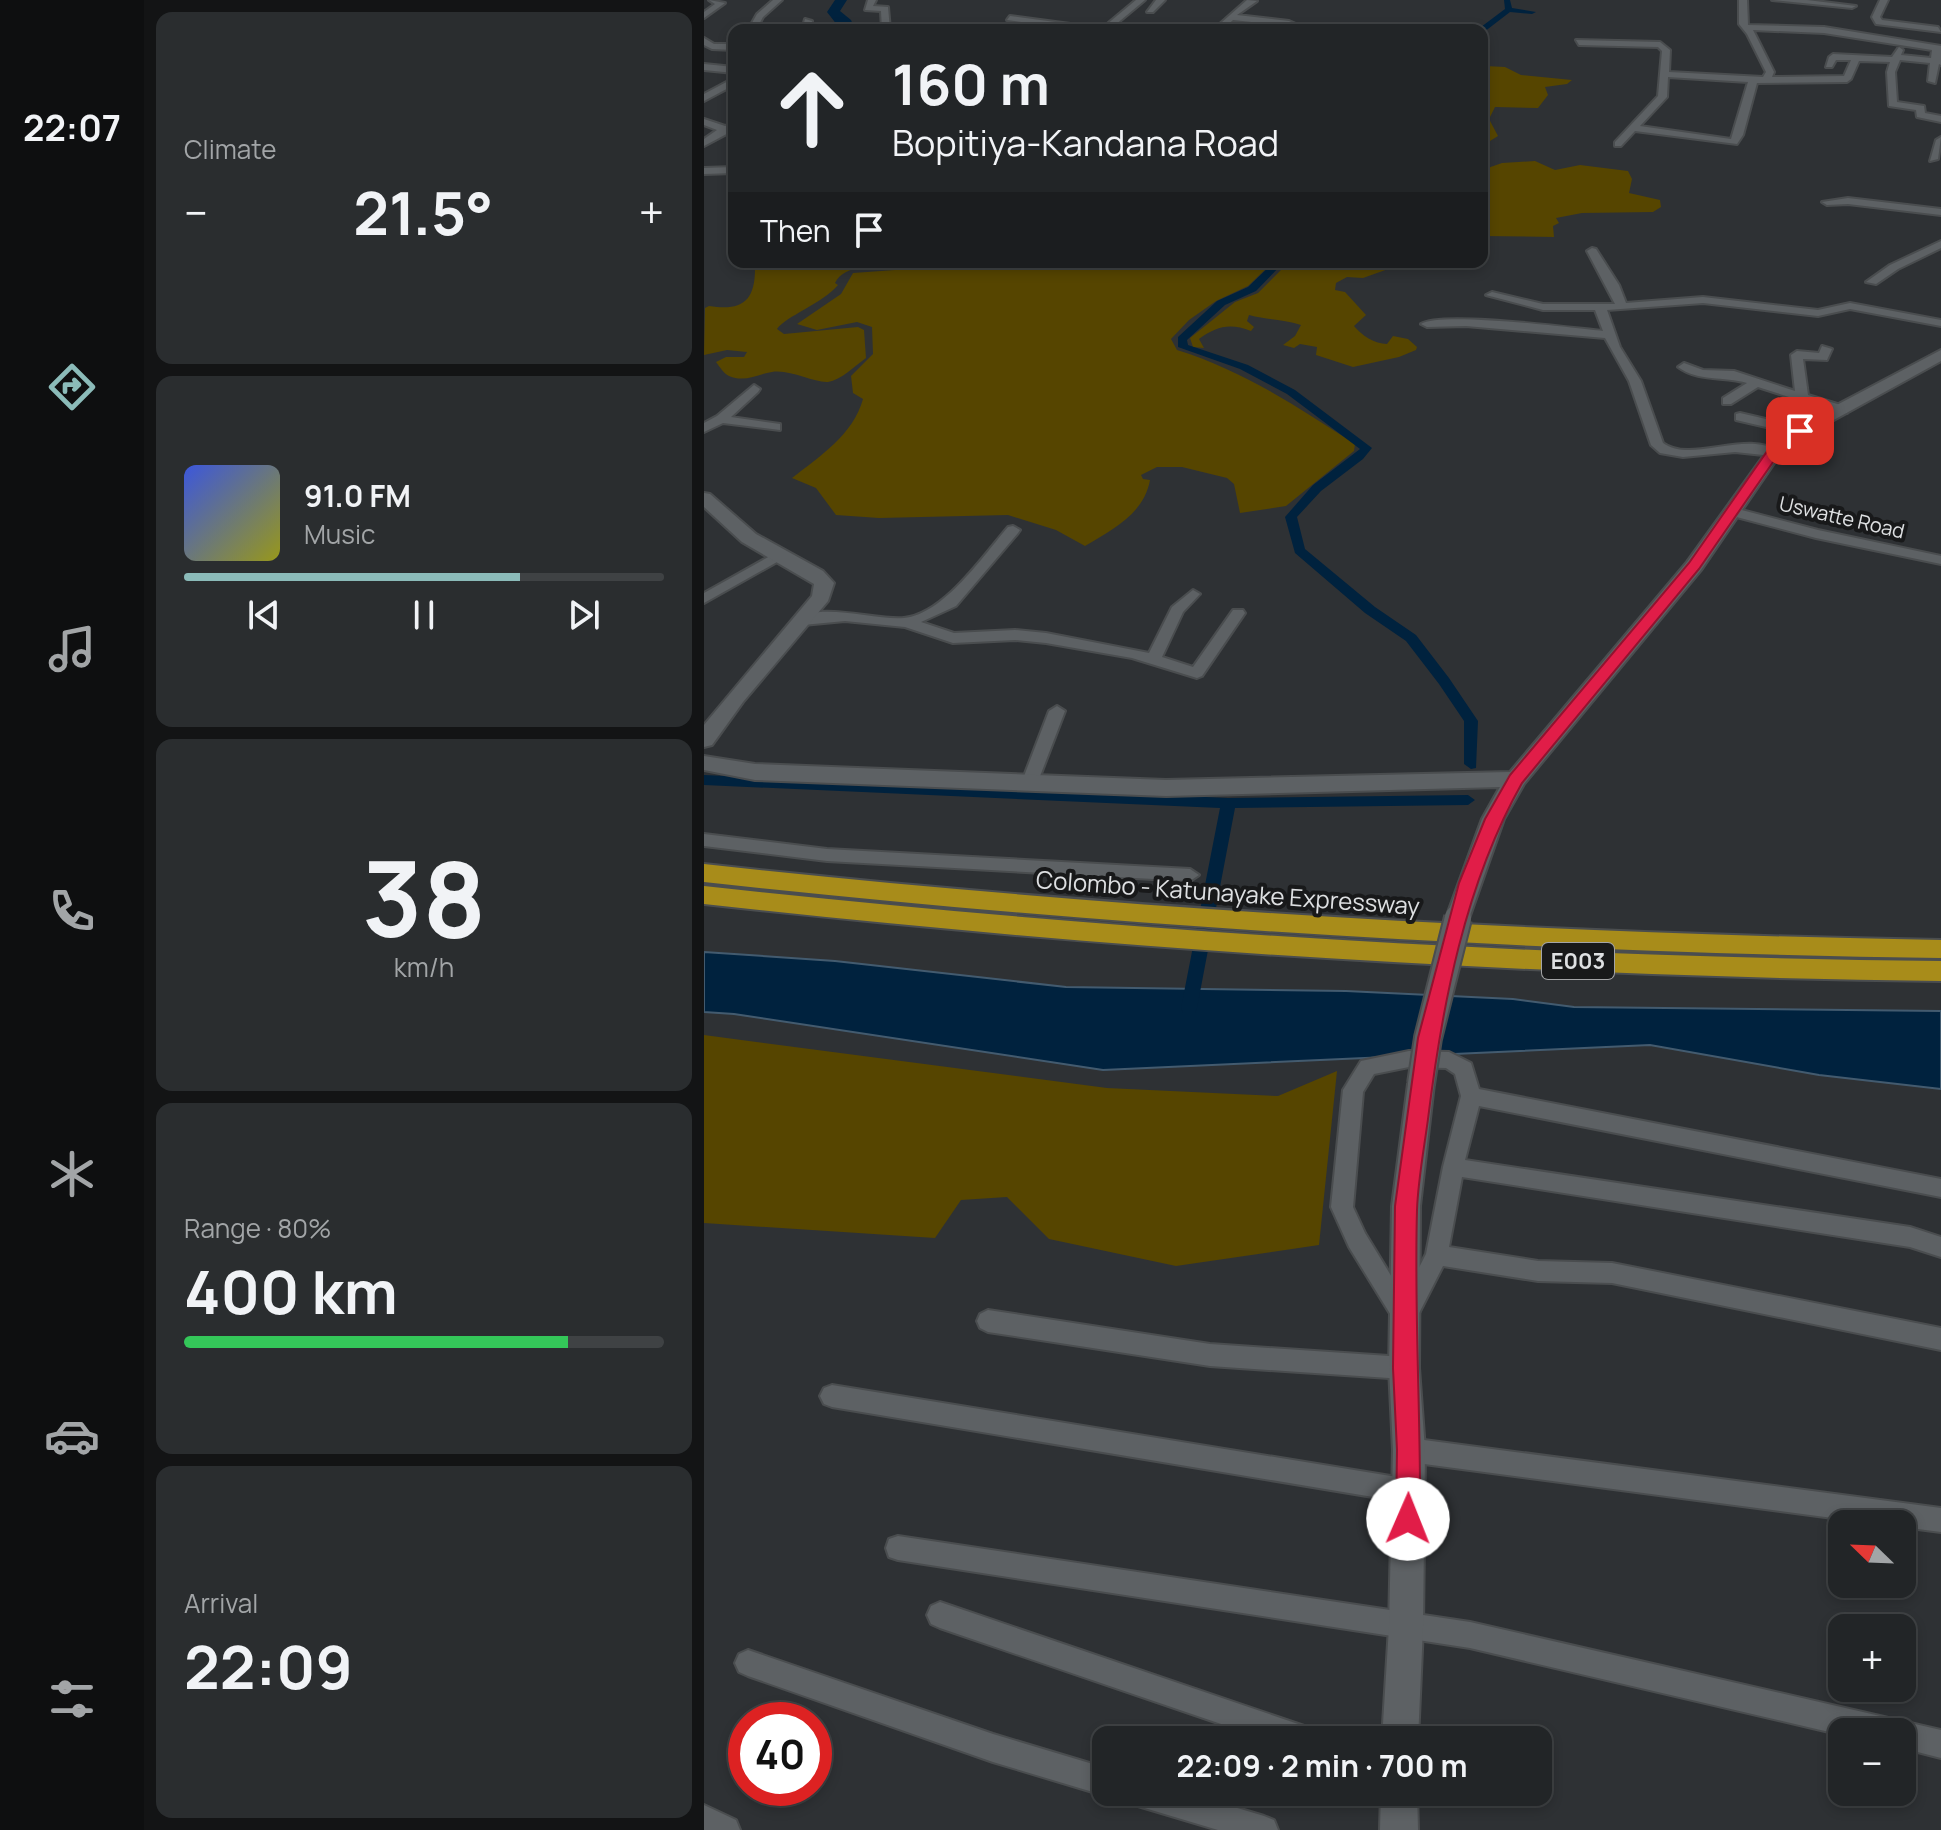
<!DOCTYPE html>
<meta charset="utf-8">
<style>
:root{--surface:#222527;--page:#2a2d2f;--text:#f1f3f6;--muted:#a2a5a7;--line:#3f4244;--accent:#8bbbb9}
body{margin:0;font-family:Manrope,sans-serif;background:var(--page);color:var(--text);height:100vh;display:flex;flex-direction:column;font-size:30px;white-space:nowrap}
*{box-sizing:border-box;margin:0}
p{font-size:26px;color:var(--muted)}
.icon{flex:none;width:44px;height:44px;fill:none;stroke:currentColor;stroke-width:2;stroke-linecap:round;stroke-linejoin:round}
.map{position:relative;flex:1;overflow:hidden}
.side{display:flex;flex-direction:column;gap:12px;padding:12px;background:#131415;width:560px}
.side>*{flex:none}
.top-card{position:absolute;left:24px;top:24px;width:760px;height:244px;border-radius:16px;box-shadow:0 4px 12px #0003,0 0 0 2px var(--line);background:#222527;color:var(--text);overflow:hidden}
.needle{width:52px;rotate:293deg}
.fabs{position:absolute;left:1124px;top:1510px;display:grid;gap:16px}
.fabs a{display:grid;place-items:center;width:88px;height:88px;border-radius:16px;background:var(--surface);box-shadow:0 4px 12px #0003,0 0 0 2px var(--line);font-size:40px}
.speed{position:absolute;left:24px;top:1702px;display:flex;gap:16px;font-size:40px;font-weight:700;text-align:center}
.speed>*{display:grid;place-content:center;width:104px;height:104px;border-radius:50%;background:var(--surface);box-shadow:0 4px 12px #0003,0 0 0 2px var(--line);line-height:1}
.speed .limit{border:12px solid #d22;background:#fff;color:#111}
.pin{position:absolute;display:grid;place-items:center;width:68px;height:68px;color:#fff;margin:-34px;border-radius:16px;box-shadow:0 4px 12px #0006}
.me{position:absolute;width:88px;margin:-44px;rotate:1deg;stroke-linejoin:round;filter:drop-shadow(0 0 6px #0008)}
.turn{display:flex;align-items:center;gap:28px;height:168px;padding:0 32px;font-size:36px}
.turn .icon{width:104px;height:104px;stroke-width:2.5}
.turn b{display:block;font-size:56px;line-height:68px}
.then{display:flex;align-items:center;height:76px;padding:0 32px;background:#0003;gap:16px;font-size:30px}
.big{font-size:60px;font-weight:700;line-height:1.1}
.side .widget{flex:1;display:flex;flex-direction:column;justify-content:center;gap:12px;min-width:0;padding:0 28px;border-radius:16px;background:var(--page)}
.side .dial{align-items:center;gap:0}
.dial b{font-size:104px;line-height:1}
.song{display:flex;align-items:center;gap:24px}
.cover{width:96px;height:96px;border-radius:12px;background:linear-gradient(135deg,hsl(230 70% 55%),hsl(60 70% 35%))}
.played{height:8px;border-radius:4px;background:linear-gradient(90deg,var(--accent) 70%,var(--line) 70%)}
.keys{display:flex;justify-content:space-around;direction:ltr}
.heat{display:flex;justify-content:space-between;align-items:center;font-size:44px;direction:ltr}
.charge{height:12px;border-radius:6px;background:linear-gradient(90deg,#34c759 80%,var(--line) 0)}
.trip{position:absolute;left:388px;top:1726px;width:460px;height:80px;border-radius:16px;background:var(--surface);box-shadow:0 4px 12px #0003,0 0 0 2px var(--line);font-weight:700;line-height:80px;text-align:center}
main{display:flex;flex:1;min-height:0}
.dock{display:flex;flex-direction:column;width:144px;justify-content:space-around;align-items:center;background:#0e0f10;color:var(--muted)}
.dock .icon{width:56px;height:56px}
.dock .on{color:var(--accent)}
.dock b{font-size:36px;color:var(--text)}
.map>svg:first-child{display:block}
.green{fill:#564500}
.water{fill:#00223e;stroke:#435b6f;stroke-width:2}
.lines{fill:none;stroke-linecap:round;stroke-linejoin:round}
.canal{fill:#00223e;fill-rule:evenodd}
.river{fill:#00223e;fill-rule:evenodd}
.street-casing{stroke:#4a4d4f;stroke-width:4}
.secondary-casing{stroke:#4a4d4f;stroke-width:4}
.highway-casing{stroke:#4a4d4f;stroke-width:4}
.street{fill:#5d6164;fill-rule:evenodd}
.secondary{fill:#5d6164;fill-rule:evenodd}
.highway{fill:#a88c1a;fill-rule:evenodd}
.secondary-bridge-casing{stroke:#4a4d4f;stroke-width:30;stroke-linecap:butt}
.secondary-bridge{stroke:#5d6164;stroke-width:26}
.route{fill:#e11d48;stroke:#92132f;stroke-width:2}
.labels{text-anchor:middle;dominant-baseline:central;stroke-width:8;stroke-linejoin:round;paint-order:stroke}
.far-street-label{font-size:20px;fill:#dee0e2;stroke:#18191a}
.shield{fill:#18191a;stroke:#a3a4a6;stroke-width:2}
.shield-label{font-size:22px;font-weight:bold;fill:#dee0e2}
.street-label{font-size:24px;fill:#dee0e2;stroke:#18191a}
</style>
<main>
<nav class="dock">
<b>22:07</b>
<svg class="icon on" aria-label="directions" viewBox="0 0 24 24"><path d="M12 3l9 9-9 9-9-9zM9 14v-3h6M13 9l2 2-2 2"/></svg>
<svg class="icon" aria-label="music" viewBox="0 0 24 24"><path d="M9 18V5l10-2v13"/><circle cx="6" cy="18" r="3"/><circle cx="16" cy="16" r="3"/></svg>
<svg class="icon" aria-label="phone" viewBox="0 0 24 24"><path d="M5 4h4l2 5-3 2q2 4 5 5l2-3 5 2v4C11 20 4 13 5 4z"/></svg>
<svg class="icon" aria-label="climate" viewBox="0 0 24 24"><path d="M12 3v18M4 7l16 10M4 17L20 7"/></svg>
<svg class="icon" aria-label="car" viewBox="0 0 24 24"><path d="M5 17H2v-5l4-1 3-4h7l3 4 3 1v5h-3M9 17h6M6 11h13"/><circle cx="7" cy="17" r="2"/><circle cx="17" cy="17" r="2"/></svg>
<svg class="icon" aria-label="filters" viewBox="0 0 24 24"><path d="M4 7h16M4 17h16"/><circle cx="9" cy="7" r="2"/><circle cx="15" cy="17" r="2"/></svg>
</nav>
<section class="side">
<div class="widget"><p>Climate</p>
<div class="heat"><a>−</a><b class="big">21.5°</b><a>+</a></div>
</div>
<div class="widget">
<div class="song"><i class="cover"></i><div><b>91.0 FM</b><p>Music</p></div></div>
<div class="played"></div>
<div class="keys"><svg class="icon" aria-label="previous" viewBox="0 0 24 24"><path d="M18 5L8 12l10 7zM5 5v14"/></svg><svg class="icon" aria-label="pause" viewBox="0 0 24 24"><path d="M8 5v14M16 5v14"/></svg><svg class="icon" aria-label="next" viewBox="0 0 24 24"><path d="M6 5l10 7-10 7zM19 5v14"/></svg></div>
</div>
<div class="widget dial"><b>38</b><p>km/h</p></div>
<div class="widget"><p>Range · 80%</p><b class="big">400 km</b><div class="charge"></div></div>
<div class="widget"><p>Arrival</p><b class="big">22:09</b></div>
</section>
<div class="map">
<svg width="1237" height="1830" viewBox="0 0 1237 1830">
<rect width="100%" height="100%" fill="#2e3134"/>
<path class="green" d="M781 66 801 67 817 75 868 80 863 84 841 87 844 95 834 108 791 107 785 119 794 136 778 146V69Z
M831 161 851 170 876 165 924 171 928 179 925 193 956 200 957 207 949 212 878 213 852 218 855 223 849 226 850 237 778 236V170L798 163Z
M38 262 195 263 191 266C171 268 141 263 131 283L134 285C118 304 82 316 73 329L80 334 154 327 160 330 162 358C151 366 137 380 124 382 110 383 86 369 68 372 53 374 41 383 25 376 19 373 16 367 12 362L22 357H40L43 352 23 350 0 355 1 308 5 306C36 311 51 303 51 269Z
M200 262H569L544 286 512 301 485 320 467 339 473 350C538 370 594 407 651 444L650 451 582 506 536 513 530 484 523 478 478 467H453L437 475 439 479 446 480C440 514 408 530 381 546L352 530 304 515 175 518 132 515 112 488 88 478C116 456 149 435 159 399L149 393 147 376 169 354 168 327 153 322 113 330 93 324 137 294 149 273 191 270Z
M585 262H690L687 268 659 278 643 277 632 283 631 290 641 292 662 315 650 326C657 335 671 344 683 344L689 336 704 339 713 347 712 350 695 357 649 367 612 355 613 347 596 344 590 348 579 345 591 336 597 325C579 319 563 320 545 315L543 321 550 327 547 331C526 323 513 326 495 339L500 348 489 347 486 338 531 302 554 293Z
M0 1035 403 1088 574 1096 633 1071 615 1245 472 1266 345 1239 303 1197 257 1200 231 1238 0 1223Z"/>
<path class="water" d="M0 952 131 961 362 987 642 991 809 999 870 1007 1237 1011V1089L1115 1075 946 1045 399 1070 30 1014 0 1012Z"/>
<g class="lines">
<path class="canal" d="M800 0H806L808 8 832 12 828 14 806 12 780 32 773 30 801 9Z
M570 262H580L552 291 521 305 483 340 484 345 544 365 591 390 668 448 659 459 617 491 593 517 601 549 671 607 712 635 745 678 774 721 772 768 767 769 760 764V721L735 684 702 641 661 613 591 553 581 517 609 485 656 449 583 394 536 369 474 347V337L513 301 544 287Z
M0 775 524 798 764 795 771 800 764 805 531 808 493 1008 491 1013H479L477 1008 516 808 0 785Z"/>
<path class="river" d="M131 0H143L136 11 147 20 151 30H137L123 12Z"/>
<defs>
<path id="street" d="M5 0 21 3 0 18V12L11 4Z
M69 0H78L59 17 52 30H44L53 14Z
M164 0H172L169 6 184 7 186 30H178L177 11 161 10Z
M432 0H441L405 30H396Z
M452 0H461L449 12H443Z
M543 0 553 1 533 15 585 21 594 25 590 30H581L585 26 529 20 518 30H509Z
M1035 0H1043L1044 25 1120 27 1237 46V65L1235 64 1231 83 1224 81 1226 63 1196 60 1191 72 1193 102 1220 106 1221 113 1237 116V122L1213 117 1212 110 1185 106 1183 72 1186 62 1155 61 1147 79 1143 82 1053 83 1039 135 1033 144 931 131 917 146H911V142L954 96 958 51 954 47 875 45 872 40 956 42 966 50 965 72 1059 77 1062 72 1043 34 1035 24ZM1049 30 1120 33 1228 50 1227 58 1197 55 1199 50 1195 47 1188 57 1129 54 1125 57 1122 67H1128L1132 60H1147L1140 76 1068 77 1070 72ZM964 77 1044 82 1027 139 936 126 963 97Z
M1068 0H1103L1152 6 1148 8Z
M1176 0H1184L1176 17 1178 20 1234 27 1237 32 1172 24 1168 17Z
M306 16 389 27 393 30H372L303 20Z
M101 19 108 21 106 30H98Z
M0 38 10 44H30V50L8 49 0 45Z
M0 64 30 67V73L0 70Z
M30 78V85L0 101V94Z
M0 119 21 126 30 124V130L0 146V139L13 130 0 125Z
M1237 137 1234 159 1226 161 1232 140Z
M30 167V173L0 174V168Z
M1144 198 1237 209V215L1144 204 1123 205 1118 202Z
M1237 241V248L1194 269 1172 284 1162 282 1186 265Z
M888 248 892 249 915 285 922 303 999 297 1114 310 1146 303 1237 320V326L1146 309 1114 316 999 303 903 310 916 347 937 381 959 443C987 464 1044 429 1075 452L1069 456 1031 452 979 457 956 453 947 445 925 381 901 338 762 326 723 327 717 324C737 311 867 328 899 331L891 310H839L782 295 788 292 839 304H911L883 251Z
M1118 346 1128 349 1123 360 1099 359 1104 395 1143 407V413H1135L1054 387 1027 404H1019V398L1043 383C1020 376 994 382 974 367L980 363 999 370 1030 371 1091 391 1087 355 1093 351 1115 353Z
M50 385 56 389 54 392 27 417 76 424V430L19 423 0 432V423L13 416Z
M1036 413 1101 428 1102 431 1096 435 1032 420V414Z
M1030 508 1114 530 1237 556V564L1112 538 1025 515 1023 512Z
M309 526 316 530 314 533 252 606 217 622 250 633 311 630 342 633 445 653 468 607 489 590 496 594 479 612 458 657 489 667 529 610H539L541 613 498 676 493 678 428 658 342 643 311 640 249 643 201 627 141 621 99 625 92 620C114 601 173 621 200 618 240 614 279 556 304 527Z
M75 551 80 552V558L0 603V593Z
M353 706 361 711 333 784 325 790 319 788 317 784 345 711Z
M0 834 123 849 486 869 495 875 486 881 123 861 0 846Z
M705 1051 745 1052 767 1063 775 1089 1237 1179V1197L775 1106 761 1160 1206 1227 1237 1237V1257L1206 1247 758 1177 745 1247 834 1261 908 1263 1237 1328V1350L908 1283 834 1281 739 1266 709 1325 701 1329 693 1325 645 1247 627 1207 639 1090 657 1061ZM705 1067 742 1068 751 1074 757 1096 739 1167 722 1254 700 1297 661 1233 649 1207 659 1092 670 1074Z
M284 1310 506 1344 700 1357 708 1360 711 1368 708 1376 700 1379 506 1366 284 1332 276 1328 273 1321 276 1314Z
M128 1385 705 1479 714 1482 717 1491 714 1500 705 1503 128 1407 120 1404 116 1396 120 1388Z
M705 1438 1237 1508V1532L1198 1527V1524H1174L705 1462 697 1458 693 1450 697 1442Z
M194 1536 766 1622 1237 1730V1758L1198 1748V1732H1138V1735L766 1648 194 1560 185 1557 182 1548 185 1539Z
M236 1602 603 1727 613 1730 616 1740H564L236 1628 227 1624 223 1615 227 1606Z
M44 1650 289 1734 402 1768V1792H411L402 1796 289 1762 44 1676 35 1672 31 1663 35 1654Z
M420 1792H480L560 1816 570 1820 574 1830H514L434 1806 424 1802Z
M0 1805 32 1820 36 1830H0Z"/>
<path id="secondary" d="M1237 350V361L1086 444 1075 456 997 570 820 784 800 819 763 924 754 927 745 924 742 918 778 819 796 787 462 796 51 780 0 770V756L51 764 462 780 806 772 983 562 1074 436Z
M0 493 6 494 52 534 119 571 130 583 124 601 39 702 8 745 0 747V725L108 596 110 584 38 542 0 507Z
M717 1073 726 1076 730 1084 716 1206 715 1368 721 1450 719 1627 714 1740H678L685 1627 689 1450 685 1368 688 1206 704 1084 708 1076Z
M677 1792H713L714 1830H676Z"/>
<path id="highway" d="M0 864C412 909 823 933 1237 940V958C823 952 412 927 0 882Z
M0 886C412 931 823 957 1237 961V981C823 976 412 950 0 904Z"/>
</defs>
<use href="#street" class="street-casing"/>
<use href="#secondary" class="secondary-casing"/>
<use href="#highway" class="highway-casing"/>
<use href="#street" class="street"/>
<use href="#secondary" class="secondary"/>
<use href="#highway" class="highway"/>
<defs>
<path id="secondary-bridge" d="M717 1084 724 1038 754 918"/>
</defs>
<use href="#secondary-bridge" class="secondary-bridge-casing"/>
<use href="#secondary-bridge" class="secondary-bridge"/>
</g>
<path class="route" d="M1091 428 1102 431 1074 455 995 569 818 783C761 884 738 1005 724 1119 720 1149 714 1180 713 1210 710 1313 717 1415 716 1519L713 1527 704 1531 695 1527 692 1519 693 1450 689 1368 691 1206 714 1038 755 883 781 819 806 775 985 563 1064 450 1076 437Z"/>
<g class="labels">
<g class="far-street-label">
<text transform="translate(1138 517) rotate(13)">Uswatte Road</text>
</g>
<rect class="shield" x="838" y="943" width="72" height="36" rx="6"/>
<g class="shield-label">
<text x="874" y="961">E003</text>
</g>
<g class="street-label">
<text transform="translate(524 892) rotate(4)">Colombo - Katunayake Expressway</text>
</g>
</g>
</svg>
<div class="fabs">
<a><svg class="needle" viewBox="-14 -14 28 28"><path d="M0-13l5 13h-10z" fill="#e53935"/><path d="M0 13l5-13h-10z" fill="#a2a5a7"/></svg></a>
<a>+</a>
<a>−</a>
</div>
<div class="speed"><div class="limit">40</div></div>
<div class="pin" style="left:1096px;top:431px;background:#d93025"><svg class="icon" aria-label="arrive" viewBox="0 0 24 24"><path d="M6 21V4h12l-3 4 3 4H6"/></svg></div>
<svg class="me" style="left:704px;top:1519px" viewBox="-20 -20 40 40"><circle r="19" fill="#fff"/><path d="M0-13L10 11 0 6-10 11z" fill="#e11d48"/></svg>
<div class="trip">22:09 · 2 min · 700 m</div>
<div class="top-card">
<div class="turn"><svg class="icon" aria-label="ahead" viewBox="0 0 24 24"><path d="M12 20V5M6 11l6-6 6 6"/></svg><div><b>160 m</b>Bopitiya-Kandana Road</div></div>
<div class="then">Then<svg class="icon" aria-label="arrive" viewBox="0 0 24 24"><path d="M6 21V4h12l-3 4 3 4H6"/></svg></div>
</div>
</div>
</main>
